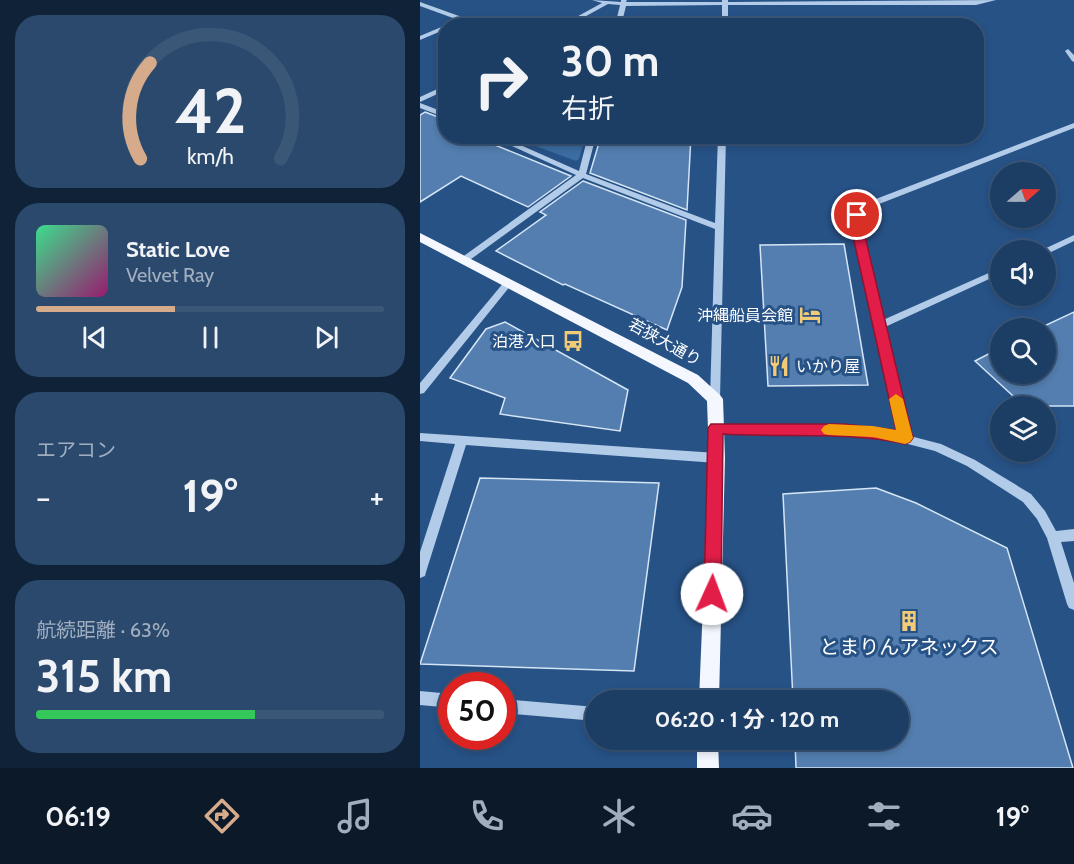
<!DOCTYPE html>
<html lang="ja">
<meta charset="utf-8">
<style>
:root{--surface:#1d3e64;--page:#2a496d;--text:#f1f3f6;--muted:#a0aebf;--line:#3b5778;--accent:#d6ab8b}
body{margin:0;font-family:Cabin,"Noto Sans JP",sans-serif;background:var(--page);color:var(--text);height:100vh;display:flex;flex-direction:column;font-size:22px;white-space:nowrap}
*{box-sizing:border-box;margin:0}
p{font-size:20px;color:var(--muted)}
.icon{flex:none;width:33px;height:33px;fill:none;stroke:currentColor;stroke-width:2;stroke-linecap:round;stroke-linejoin:round}
.map{position:relative;flex:1;overflow:hidden}
.side{display:flex;flex-direction:column;gap:15px;padding:15px;background:#102237;width:420px}
.side>*{flex:none}
.top-card{position:absolute;left:18px;top:18px;width:546px;height:126px;border-radius:24px;box-shadow:0 3px 9px #0003,0 0 0 2px var(--line);background:#1d3e64;color:var(--text);overflow:hidden}
.needle{width:39px;rotate:70deg}
.tools{position:absolute;left:570px;top:162px;display:grid;gap:12px}
.tools a{display:grid;place-items:center;width:66px;height:66px;border-radius:50%;background:var(--surface);box-shadow:0 3px 9px #0003,0 0 0 2px var(--line);font-size:30px}
.speed{position:absolute;left:18px;top:672px;display:flex;gap:12px;font-size:30px;font-weight:700;text-align:center}
.speed>*{display:grid;place-content:center;width:78px;height:78px;border-radius:50%;background:var(--surface);box-shadow:0 3px 9px #0003,0 0 0 2px var(--line);line-height:1}
.speed .limit{border:9px solid #d22;background:#fff;color:#111}
.pin{position:absolute;display:grid;place-items:center;width:51px;height:51px;color:#fff;margin:-26px;border:3px solid #fff;border-radius:50%;box-shadow:0 2px 6px #0007}
.me{position:absolute;width:66px;margin:-33px;rotate:2deg;stroke-linejoin:round;filter:drop-shadow(0 0 4px #0008)}
.turn{display:flex;align-items:center;gap:21px;height:126px;padding:0 24px;font-size:27px}
.turn .icon{width:78px;height:78px;stroke-width:2.5}
.turn b{display:block;font-size:42px;line-height:51px}
.big{font-size:45px;font-weight:700;line-height:1.1}
.side .tile{flex:1;display:flex;flex-direction:column;justify-content:center;gap:9px;min-width:0;padding:0 21px;border-radius:24px;background:var(--page)}
.side .dial{align-items:center;gap:0}
.dial svg{height:156px;overflow:visible;fill:none;stroke:var(--line);stroke-width:7;stroke-linecap:round;text-anchor:middle}
.dial text{fill:var(--text);stroke:none}
.song{display:flex;align-items:center;gap:18px}
.cover{width:72px;height:72px;border-radius:9px;background:linear-gradient(135deg,hsl(150 70% 55%),hsl(320 70% 35%))}
.played{height:6px;border-radius:3px;background:linear-gradient(90deg,var(--accent) 40%,var(--line) 40%)}
.keys{display:flex;justify-content:space-around;direction:ltr}
.heat{display:flex;justify-content:space-between;align-items:center;font-size:33px;direction:ltr}
.charge{height:9px;border-radius:4px;background:linear-gradient(90deg,#34c759 63%,var(--line) 0)}
.trip{position:absolute;left:165px;top:690px;width:324px;height:60px;border-radius:30px;background:var(--surface);box-shadow:0 3px 9px #0003,0 0 0 2px var(--line);font-weight:700;line-height:60px;text-align:center}
.menu{display:flex;height:96px;justify-content:space-around;align-items:center;background:#0c1928;color:var(--muted)}
.menu .icon{width:42px;height:42px}
.menu .active{color:var(--accent)}
.menu b{font-size:27px;color:var(--text)}
main{display:flex;flex:1;min-height:0}
.map>svg:first-child{display:block}
.green{fill:#3b6ca2}
.building{fill:#537eaf;stroke:#d5e5f6;stroke-width:1.5}
.lines{fill:none;stroke-linecap:round;stroke-linejoin:round}
.minor{fill:#b1cbe8;fill-rule:evenodd}
.major{fill:#f4f8fe;fill-rule:evenodd}
.route{fill:#e11d48;stroke:#92132f;stroke-width:1.5}
.slow{fill:#f59e0b}
.labels{text-anchor:middle;dominant-baseline:central;stroke-width:6;stroke-linejoin:round;paint-order:stroke}
.poi-label{font-size:16px;fill:#fff;stroke:#275286;text-anchor:end}
.street-label{font-size:16px;fill:#fff;stroke:#275286}
.near-poi-label{font-size:20px;fill:#fff;stroke:#275286}
</style>
<main>
<section class="side">
<div class="tile dial"><svg viewBox="0 0 100 80">
<path d="M14 69A42 42 0 1 1 86 69"/>
<path d="M14 69A42 42 0 0 1 19 20" stroke="#d6ab8b"/>
<text x="50" y="56" font-size="32" font-weight="700">42</text>
<text x="50" y="72" font-size="11">km/h</text>
</svg></div>
<div class="tile">
<div class="song"><i class="cover"></i><div><b>Static Love</b><p>Velvet Ray</p></div></div>
<div class="played"></div>
<div class="keys"><svg class="icon" aria-label="previous" viewBox="0 0 24 24"><path d="M18 5L8 12l10 7zM5 5v14"/></svg><svg class="icon" aria-label="pause" viewBox="0 0 24 24"><path d="M8 5v14M16 5v14"/></svg><svg class="icon" aria-label="next" viewBox="0 0 24 24"><path d="M6 5l10 7-10 7zM19 5v14"/></svg></div>
</div>
<div class="tile"><p>エアコン</p>
<div class="heat"><a>−</a><b class="big">19°</b><a>+</a></div>
</div>
<div class="tile"><p>航続距離 · 63%</p><b class="big">315 km</b><div class="charge"></div></div>
</section>
<div class="map">
<svg width="654" height="768" viewBox="0 0 654 768">
<rect width="100%" height="100%" fill="#275286"/>
<path class="green" d="M115 136H165V137L159 159 156 161 105 142Z"/>
<path class="building" d="M5 112 26 120V136H53L151 176 108 207 41 176 0 202V115Z
M181 136H271L267 210 170 173Z
M163 181 266 220 262 287 247 330 145 284 143 285 76 251 126 215 120 212Z
M424 244 448 385 348 386 340 245Z
M654 312V406H604L555 361 580 348V374H626V328H620Z
M85 322 208 390 200 431 80 414 85 398 30 378 66 329Z
M60 478 239 483 214 671 0 664Z
M456 488 496 503 587 548 653 768H376L375 740H478V700H373L363 494Z"/>
<g class="lines">
<path class="minor" d="M172 0 201 2V0H207L206 2H302V0H308V2L576 0 556 5H308V26H302V5L206 6 201 26H195L200 5 188 4 148 26H140L182 3Z
M0 2 64 25 65 26H55L0 6Z
M26 25V29L0 40V36Z
M648 49 654 55V62L652 61 645 51Z
M26 85V90L0 102V97Z
M0 103 26 113V118L0 108Z
M654 123V128L454 206 444 213 442 218V232L463 320 580 268V274L465 327 490 436 521 444 555 460 611 494 625 511 636 531 654 529V541L641 542 654 583V610L649 608 647 604 627 538 617 519 603 502 547 466 515 451 453 435 424 433 341 435 296 432 292 431 290 428 292 425 296 424C312 425 327 426 343 427 391 427 431 421 478 433L434 232C433 218 435 209 448 202Z
M70 136H80L159 171 168 136H176L166 174 295 223 298 136H306L300 399 299 402H291L290 399 295 229 163 178 47 262H41V258L156 175Z
M654 235V241L629 253 626 254V250H622Z
M88 280 91 281 93 283 91 285 4 393 0 394V383L85 281Z
M0 433 297 453 301 455 303 458 301 461 297 463 46 445 6 572 5 576 0 578V552L35 444 0 441Z
M0 691 32 694V708L0 705Z
M82 699 176 707V721L82 713Z"/>
<path class="major" d="M0 233 278 375 300 395 303 399 305 458 299 700H279L289 458 287 401 268 383 0 242Z
M277 740H298L299 768H277Z"/>
</g>
<path class="route" d="M437 212 443 215 444 232 493 438 490 442 485 444C425 431 364 438 303 434L301 594 299 599 292 602 286 599 284 594 288 428 291 424H424L476 430 432 232V215Z"/>
<path class="slow" d="M476 394 483 399 493 438 490 442 485 444 453 437 409 435 404 434 401 430 404 426 409 424 453 426 476 430 469 399Z"/>
<defs>
<symbol id="hotel-bare" viewBox="-9 -9 18 18"><path d="M-6-4.5h1.5V1H6V5H4.5V3h-9V5H-6ZM-4 0a1.8 1.8 0 1 1 3.6 0ZM.5 0V-2.5h3Q6-2.5 6 0Z" fill="#f1cb77" stroke="#275286" stroke-width="2.5" paint-order="stroke"/></symbol>
<symbol id="bus-bare" viewBox="-9 -9 18 18"><path d="M-5-6H5V4H4V6H2V4H-2V6H-4V4H-5ZM-3.5-4V0h7V-4ZM-3.5 1.2v1.5H-2V1.2ZM2 1.2v1.5H3.5V1.2Z" fill="#f1cb77" stroke="#275286" stroke-width="2.5" paint-order="stroke"/></symbol>
<symbol id="restaurant-bare" viewBox="-9 -9 18 18"><path d="M-5-6h1v4h1v-4h1v4h1v-4h1v5L-1.5 .5V6h-2V.5L-5-1ZM5-6V6H3V1.5H1.5Q1.5-4 5-6Z" fill="#f1cb77" stroke="#275286" stroke-width="2.5" paint-order="stroke"/></symbol>
<symbol id="building-bare" viewBox="-9 -9 18 18"><path d="M-4-6H4V6H1V3H-1V6H-4ZM-2.5-4.3h1.7v1.8h-1.7ZM.8-4.3h1.7v1.8H.8ZM-2.5-1h1.7V.8h-1.7ZM.8-1h1.7V.8H.8Z" fill="#f1cb77" stroke="#275286" stroke-width="2.5" paint-order="stroke"/></symbol>
</defs>
<g fill-rule="evenodd">
<use href="#hotel-bare" x="375" y="300" width="30" height="30"/>
<use href="#bus-bare" x="138" y="326" width="30" height="30"/>
<use href="#restaurant-bare" x="344" y="351" width="30" height="30"/>
<use href="#building-bare" x="474" y="606" width="30" height="30"/>
</g>
<g class="labels">
<g class="poi-label">
<text x="373" y="315">沖縄船員会館</text>
<text x="136" y="341">泊港入口</text>
<text x="376" y="366" text-anchor="start">いかり屋</text>
</g>
<g class="street-label">
<text transform="translate(245 342) rotate(29)">若狭大通り</text>
</g>
<g class="near-poi-label">
<text x="489" y="647">とまりんアネックス</text>
</g>
</g>
</svg>
<div class="tools">
<a><svg class="needle" viewBox="-14 -14 28 28"><path d="M0-13l5 13h-10z" fill="#e53935"/><path d="M0 13l5-13h-10z" fill="#a0aebf"/></svg></a>
<a><svg class="icon" aria-label="sound" viewBox="0 0 24 24"><path d="M4 9h4l5-4v14l-5-4H4zM17 9q2 3 0 6"/></svg></a>
<a><svg class="icon" aria-label="search" viewBox="0 0 24 24"><circle cx="10" cy="10" r="6"/><path d="M15 15l6 6"/></svg></a>
<a><svg class="icon" aria-label="layers" viewBox="0 0 24 24"><path d="M12 4l9 5-9 5-9-5zM3 14l9 5 9-5"/></svg></a>
</div>
<div class="speed"><div class="limit">50</div></div>
<div class="pin" style="left:437px;top:215px;background:#d93025"><svg class="icon" aria-label="arrive" viewBox="0 0 24 24"><path d="M6 21V4h12l-3 4 3 4H6"/></svg></div>
<svg class="me" style="left:292px;top:594px" viewBox="-20 -20 40 40"><circle r="19" fill="#fff"/><path d="M0-13L10 11 0 6-10 11z" fill="#e11d48"/></svg>
<div class="trip">06:20 · 1 分 · 120 m</div>
<div class="top-card">
<div class="turn"><svg class="icon" aria-label="right" viewBox="0 0 24 24"><path d="M7 20v-9h11M14 6l5 5-5 5"/></svg><div><b>30 m</b>右折</div></div>
</div>
</div>
</main>
<nav class="menu">
<b>06:19</b>
<svg class="icon active" aria-label="directions" viewBox="0 0 24 24"><path d="M12 3l9 9-9 9-9-9zM9 14v-3h6M13 9l2 2-2 2"/></svg>
<svg class="icon" aria-label="music" viewBox="0 0 24 24"><path d="M9 18V5l10-2v13"/><circle cx="6" cy="18" r="3"/><circle cx="16" cy="16" r="3"/></svg>
<svg class="icon" aria-label="phone" viewBox="0 0 24 24"><path d="M5 4h4l2 5-3 2q2 4 5 5l2-3 5 2v4C11 20 4 13 5 4z"/></svg>
<svg class="icon" aria-label="climate" viewBox="0 0 24 24"><path d="M12 3v18M4 7l16 10M4 17L20 7"/></svg>
<svg class="icon" aria-label="car" viewBox="0 0 24 24"><path d="M5 17H2v-5l4-1 3-4h7l3 4 3 1v5h-3M9 17h6M6 11h13"/><circle cx="7" cy="17" r="2"/><circle cx="17" cy="17" r="2"/></svg>
<svg class="icon" aria-label="filters" viewBox="0 0 24 24"><path d="M4 7h16M4 17h16"/><circle cx="9" cy="7" r="2"/><circle cx="15" cy="17" r="2"/></svg>
<b>19°</b>
</nav>
